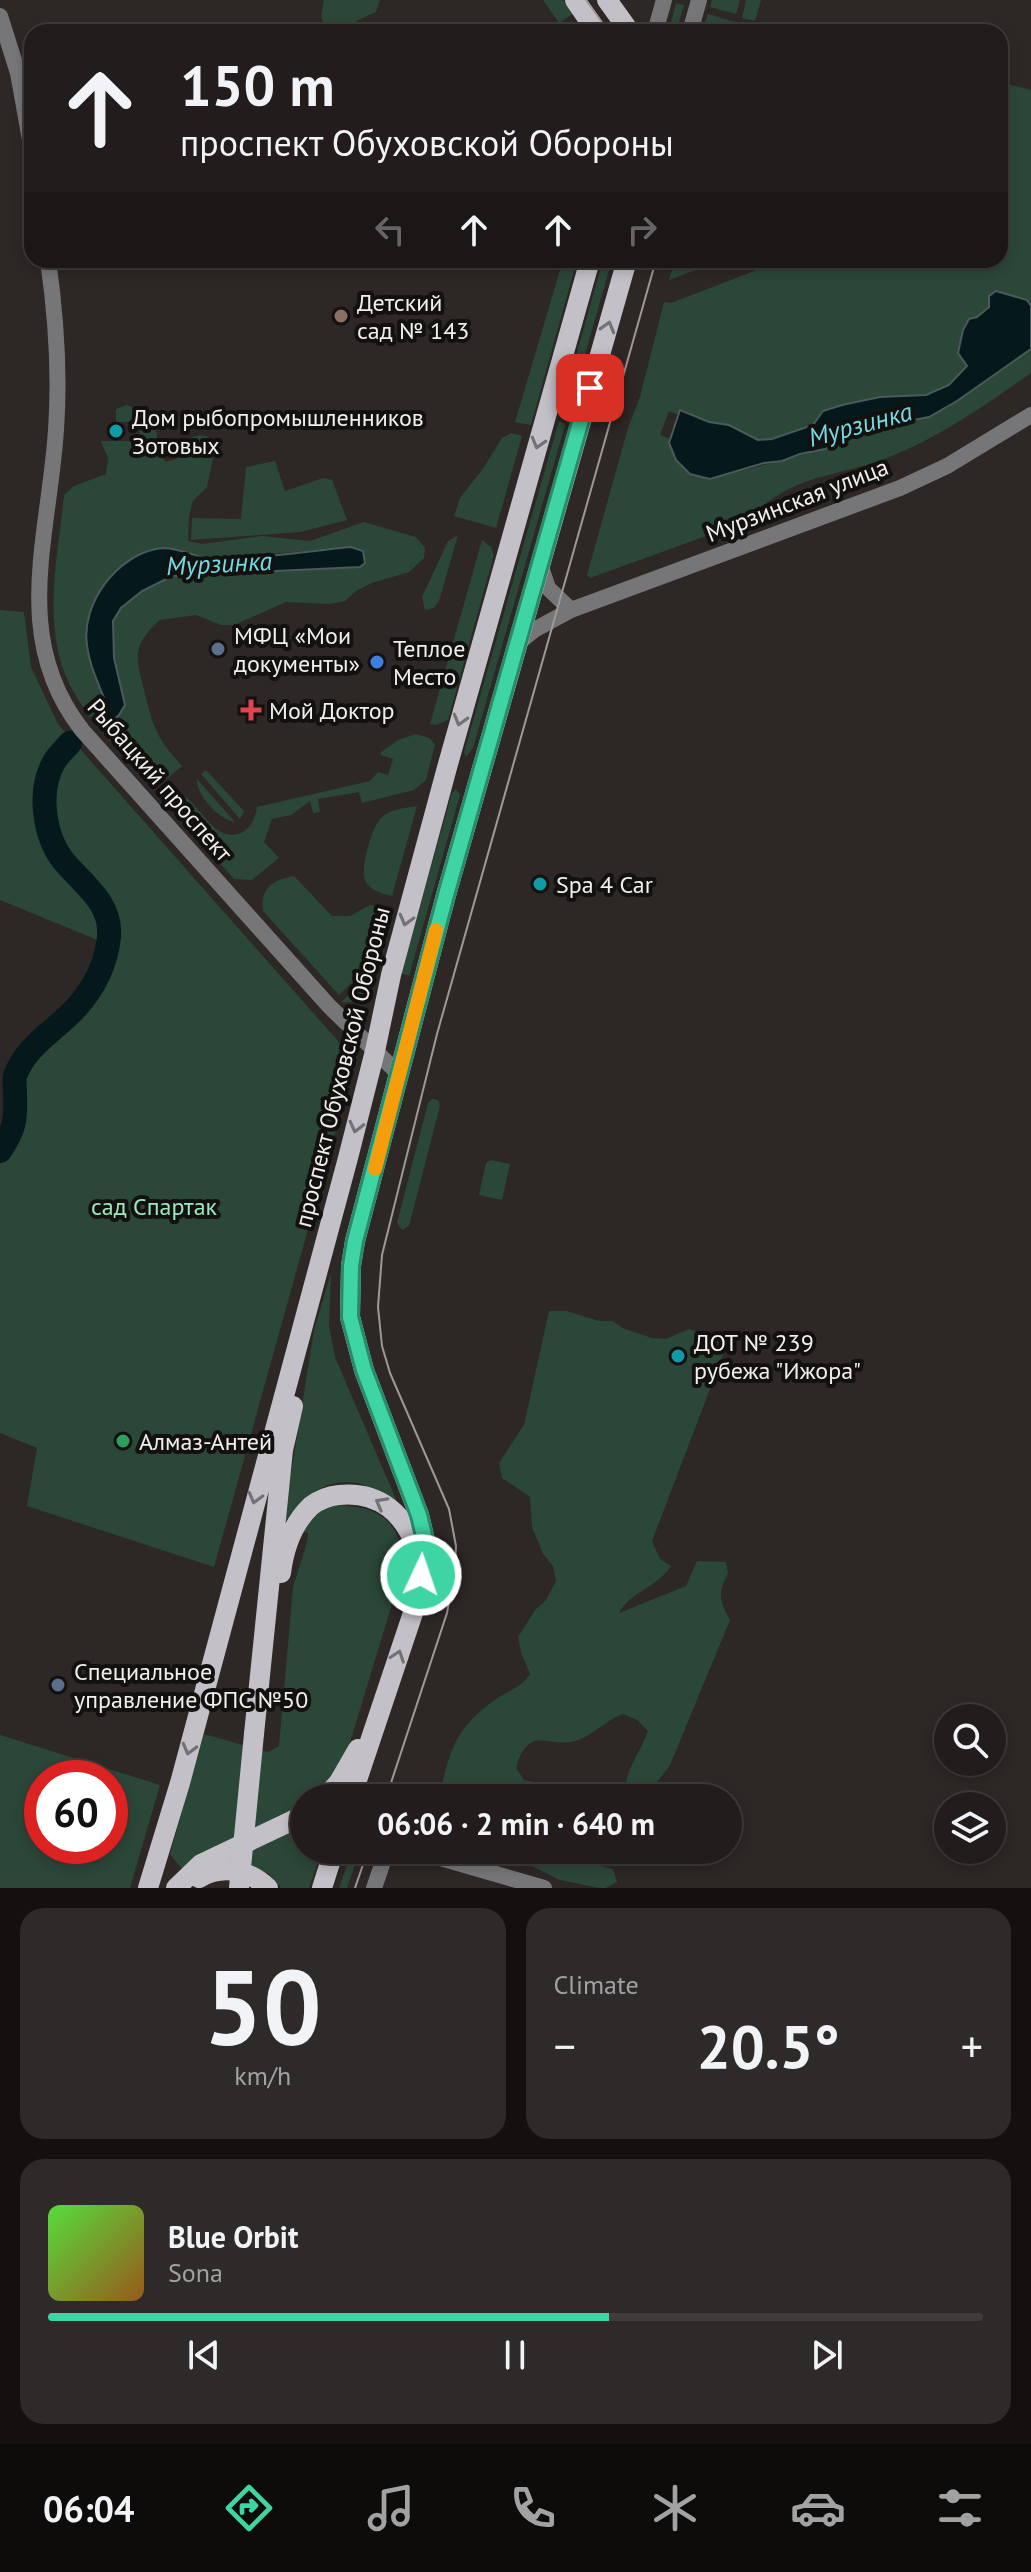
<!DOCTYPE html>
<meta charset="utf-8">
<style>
:root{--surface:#221d1c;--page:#2e2a29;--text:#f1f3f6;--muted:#a2a2a3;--line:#3f3b3b;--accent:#3ed4a3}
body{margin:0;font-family:"PT Sans",sans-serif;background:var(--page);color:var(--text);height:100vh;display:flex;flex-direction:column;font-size:30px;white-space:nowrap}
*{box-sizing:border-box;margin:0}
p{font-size:26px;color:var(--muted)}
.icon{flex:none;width:44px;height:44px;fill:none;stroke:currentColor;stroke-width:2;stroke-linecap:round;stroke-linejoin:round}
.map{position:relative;height:1888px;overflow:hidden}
.drawer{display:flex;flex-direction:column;gap:20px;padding:20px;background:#13100f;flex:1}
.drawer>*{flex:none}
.guide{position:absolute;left:24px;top:24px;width:984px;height:244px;border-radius:24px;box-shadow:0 4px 12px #0003,0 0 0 2px var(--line);background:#221d1c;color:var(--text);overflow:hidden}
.buttons{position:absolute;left:934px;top:1704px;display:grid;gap:16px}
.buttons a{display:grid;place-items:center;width:72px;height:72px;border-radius:50%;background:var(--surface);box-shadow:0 4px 12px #0003,0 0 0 2px var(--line);font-size:40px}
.speed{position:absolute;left:24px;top:1760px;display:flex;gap:16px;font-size:40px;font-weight:700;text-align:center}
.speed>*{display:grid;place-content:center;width:104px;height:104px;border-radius:50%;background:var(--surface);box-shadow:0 4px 12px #0003,0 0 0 2px var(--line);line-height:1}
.speed .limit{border:12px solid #d22;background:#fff;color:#111}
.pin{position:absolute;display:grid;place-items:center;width:68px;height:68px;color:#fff;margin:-34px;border-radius:16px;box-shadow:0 4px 12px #0006}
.me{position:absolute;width:88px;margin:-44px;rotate:3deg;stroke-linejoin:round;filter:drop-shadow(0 0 6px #0008)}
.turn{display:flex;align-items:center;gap:28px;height:168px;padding:0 24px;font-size:36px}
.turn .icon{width:104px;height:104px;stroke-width:2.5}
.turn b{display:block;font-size:56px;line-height:68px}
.lanes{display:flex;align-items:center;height:76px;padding:0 24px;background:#0003;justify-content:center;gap:40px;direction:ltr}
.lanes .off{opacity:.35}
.big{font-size:60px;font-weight:600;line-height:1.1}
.drawer .widget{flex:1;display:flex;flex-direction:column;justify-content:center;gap:12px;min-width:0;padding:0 28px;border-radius:24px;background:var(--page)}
.drawer .dial{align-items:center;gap:0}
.dial b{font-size:104px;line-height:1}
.song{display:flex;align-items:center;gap:24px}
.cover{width:96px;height:96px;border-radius:12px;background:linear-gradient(135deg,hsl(110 70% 55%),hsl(30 70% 35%))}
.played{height:8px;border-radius:4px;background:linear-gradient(90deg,var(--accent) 60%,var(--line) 60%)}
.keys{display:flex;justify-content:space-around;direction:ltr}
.heat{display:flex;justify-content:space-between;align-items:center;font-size:44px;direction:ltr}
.drawer .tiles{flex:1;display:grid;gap:20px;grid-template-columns:1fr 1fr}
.widget:last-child{grid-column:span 2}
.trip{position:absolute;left:290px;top:1784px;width:452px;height:80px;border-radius:40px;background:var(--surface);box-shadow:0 4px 12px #0003,0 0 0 2px var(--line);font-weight:600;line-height:80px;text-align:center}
.dock{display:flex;height:128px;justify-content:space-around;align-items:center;background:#0e0c0b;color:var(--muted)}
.dock .icon{width:56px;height:56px}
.dock .current{color:var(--accent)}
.dock b{font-size:36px;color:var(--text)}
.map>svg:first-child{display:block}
.green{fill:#2b4738;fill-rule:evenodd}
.water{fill:#05191c;stroke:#4c595a;stroke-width:2}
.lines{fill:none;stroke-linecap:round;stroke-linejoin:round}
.river{stroke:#05191c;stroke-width:24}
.minor{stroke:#767577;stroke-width:16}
.tertiary{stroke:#767577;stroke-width:16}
.primary{stroke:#c3c1c7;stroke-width:20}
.tram{stroke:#9e9997;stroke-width:2}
.primary-bridge{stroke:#c3c1c7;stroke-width:20}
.oneway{stroke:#747275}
.route-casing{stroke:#288a6a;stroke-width:20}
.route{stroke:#3ed4a3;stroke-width:14}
.slow{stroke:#f59e0b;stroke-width:14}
.education-dot{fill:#8d6e63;stroke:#131110;stroke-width:3}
.culture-dot{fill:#0f9aa8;stroke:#131110;stroke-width:3}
.service-dot{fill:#5c6f8a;stroke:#131110;stroke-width:3}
.shop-dot{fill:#3f7fe0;stroke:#131110;stroke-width:3}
.health-dot{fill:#e0444e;stroke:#131110;stroke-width:3}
.leisure-dot{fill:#2e9e5b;stroke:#131110;stroke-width:3}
.labels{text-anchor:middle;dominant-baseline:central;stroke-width:8;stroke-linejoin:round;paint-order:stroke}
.poi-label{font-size:24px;fill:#f2eeec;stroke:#131110;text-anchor:start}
.street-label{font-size:24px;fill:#f2eeec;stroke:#131110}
.park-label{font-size:24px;fill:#9ae9bf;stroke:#131110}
.water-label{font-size:26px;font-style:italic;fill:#73dae5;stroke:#131110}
</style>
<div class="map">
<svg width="1031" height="1888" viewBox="0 0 1031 1888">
<rect width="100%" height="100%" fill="#2d2725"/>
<path class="green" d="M324 0H380L376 12 358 20 346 32H327L321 16Z
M543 0H563L573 14 559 23Z
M712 0H740L736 14 710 7Z
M746 0H761L755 21 742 18Z
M676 3 684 5 676 32H671L670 26Z
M708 14 735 22 733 32H702Z
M1000 82 1031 90V306L1027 300 996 291 989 296 990 307C976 318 961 348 967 366L949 385 926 395 880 397 842 405 823 411 814 425 772 439 758 440 729 425 709 422 681 410 679 415 669 411 660 435 670 439 669 443 710 479 825 449 866 429 929 417 957 401 1031 349V373C986 405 938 438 887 458 855 471 818 474 787 490 767 500 751 517 731 527L590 578 587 575 628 428 640 397 664 302 671 303 780 261H823L870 270 874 260H1000Z
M563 260H577L531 425 515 422Z
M603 260H612L572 400 567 403 564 398Z
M675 260H707L706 266 669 280Z
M127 405C173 421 146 436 166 462L182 457 192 437C202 434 209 435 216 444L207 487 193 501 189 516 188 541 202 544 262 536 310 541 364 522 416 537 425 548 424 558 409 572 372 583 356 591 345 601 330 604 286 602 234 625H221L196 615 160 620C129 648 137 659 145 694 154 730 157 738 182 766L161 784H149C122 754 91 724 72 689 40 630 58 558 64 495L74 486 106 474 108 458 101 441H140L139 422H116V409ZM351 547 359 548 360 567 172 576 142 591 121 608 113 620 114 658 125 705 99 711 104 698 94 676 87 644 96 602 113 572 157 549 179 550 213 559Z
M559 421 565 425 473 748 466 757 464 752Z
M511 433 522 436 496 528 454 516 460 498 484 467 502 438Z
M275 461 285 491 323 478 332 480 347 520 300 532 191 540 192 518 241 519 246 467Z
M458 535 439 601 434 608 425 610 422 597 448 541Z
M482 540 491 547 494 555 448 720 436 725 430 724Z
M0 610 24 612 31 667 58 724 338 1041 350 1065 349 1082 214 1567 27 1506 37 1448 0 1433V1162C9 1151 19 1138 20 1123 23 1103 18 1086 24 1066 60 1026 104 1003 112 946L0 900Z
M416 734 429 738 435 744 426 780 414 790 362 803 359 792 318 799 320 812 313 813 310 801 291 815 272 819 264 842 279 858 252 880 234 879 170 808 173 799 181 794C201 804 214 844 241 833 252 828 255 817 257 807L370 781 378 772 388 775 393 759 381 755V752L398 740Z
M206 770 244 811 240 819 201 774Z
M197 779 235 822C219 820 196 795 197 779Z
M456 789 460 795 409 976 401 973 452 793Z
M417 806 392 896C382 894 369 890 365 880 360 868 372 827 381 818 391 809 404 808 417 806Z
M294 876 332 916H350L370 905 375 906 385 923 373 963 339 995 263 911C260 888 273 880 294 876Z
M368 976 375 977C371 995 361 1004 341 1002Z
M432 1099 438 1100 440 1106 409 1226 402 1230 397 1223 428 1103Z
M490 1160 510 1164 502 1200 479 1195 486 1163Z
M331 1273 329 1326 335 1357 398 1504C387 1497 376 1490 364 1485 328 1473 296 1500 282 1530L314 1330Z
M549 1311H567L599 1321H612L625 1329 652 1338 666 1339 689 1329 712 1337 726 1347 652 1541 660 1559 671 1566C658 1587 631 1591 619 1613L686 1586 697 1561 726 1562 728 1574C717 1593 720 1602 730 1620L670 1765 645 1798H627C620 1775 641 1753 648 1731L637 1720 623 1714C606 1720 595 1734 578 1740 551 1751 529 1721 516 1768L524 1780 537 1783 550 1798H439C450 1750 454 1729 496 1699 509 1690 521 1688 530 1674L521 1652 518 1637 535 1610 546 1600 556 1581 553 1566 543 1554 532 1527 530 1497 502 1478 499 1463 524 1425Z
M337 1505C385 1508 402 1523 402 1571L352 1736 344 1758 325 1787 315 1798H304V1806L182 1869 170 1854 204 1734 268 1752 279 1746 293 1588C296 1575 309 1542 308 1533L303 1532 316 1512Z
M0 1735 160 1785 130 1888H0ZM110 1778V1846H42V1778Z
M304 1824V1850H322L309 1888H281L269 1874 235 1859Z
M352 1850H360L347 1888H339Z
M499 1850H568L585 1862 613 1869 617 1882 606 1888H599L560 1880Z"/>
<path class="water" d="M996 291 1027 300 1031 306V349L957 401 929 417 866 429 825 449 800 454 782 461 764 463 710 479 690 474 676 460 669 443 680 410 709 422 729 425 758 440 772 439 813 425 823 411 842 405 880 397 926 395 949 385 967 366 958 353 963 330 969 319 977 317 989 307V296Z
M351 547 363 551 365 563 360 567 172 576 142 591 121 608 113 621 114 658 125 705 119 715 109 723 99 711 104 698C97 680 89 664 87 645 81 604 116 557 156 549 178 545 196 559 216 559 261 559 307 551 351 547Z"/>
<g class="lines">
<path class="river" d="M0 1151C15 1129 16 1120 15 1094 15 1089 14 1081 15 1076 26 1045 56 1030 76 1008 95 987 106 965 109 937 112 905 86 886 67 865 44 840 37 792 54 762 58 755 65 749 70 743"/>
<path class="minor" d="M0 16 18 73 32 151
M48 260C56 316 60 373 56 430 49 537 10 638 82 730L329 1006 400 1075
M540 564 548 588 571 610
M517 644 534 630 571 610 900 488 947 466 1031 415
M413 1850 544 1888
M374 1888 387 1850"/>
<path class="tertiary" d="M655 32 664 0
M690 32 699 0"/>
<path class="primary" d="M575 0 597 32
M607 0 630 32
M281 1573C284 1549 293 1523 311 1506 320 1499 329 1496 339 1495 379 1491 406 1514 417 1551
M254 1734 283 1450 293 1406
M325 1798 339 1782 358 1749
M351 1798 419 1595 425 1540 419 1515 364 1370 350 1317 351 1266 355 1241 446 895 627 260
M199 1878C223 1864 249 1870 268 1888
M148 1888 180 1783 348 1158 375 1051 391 975 448 764 590 260
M176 1888 201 1864 304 1815
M322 1888 334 1850"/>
<path class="tram" d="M586 0 609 32
M386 1798 447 1613 455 1567 456 1546 449 1509 390 1373 382 1346 378 1307 382 1255 437 1034 656 260
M355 1888 368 1850"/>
<path class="primary-bridge" d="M239 1888 254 1734"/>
</g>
<defs><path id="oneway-chevron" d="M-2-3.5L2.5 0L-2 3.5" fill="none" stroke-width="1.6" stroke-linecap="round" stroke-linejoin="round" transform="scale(2)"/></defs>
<g class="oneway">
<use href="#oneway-chevron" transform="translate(608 327) rotate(-74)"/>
<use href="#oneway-chevron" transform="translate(538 443) rotate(106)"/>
<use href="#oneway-chevron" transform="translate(460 720) rotate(106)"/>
<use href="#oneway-chevron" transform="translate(406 920) rotate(105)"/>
<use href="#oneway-chevron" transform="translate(356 1127) rotate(104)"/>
<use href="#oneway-chevron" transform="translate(255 1498) rotate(105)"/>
<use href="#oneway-chevron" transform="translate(381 1503) rotate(-151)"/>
<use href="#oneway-chevron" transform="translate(398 1656) rotate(-71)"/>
<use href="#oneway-chevron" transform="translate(189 1749) rotate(105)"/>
</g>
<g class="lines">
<defs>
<path id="route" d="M421 1575 425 1540 419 1515 364 1370 350 1317 351 1266 355 1241 446 895 590 388"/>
</defs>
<use href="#route" class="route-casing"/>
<use href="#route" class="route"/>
<path class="slow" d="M375 1169 436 930"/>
</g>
<circle class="education-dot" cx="341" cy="316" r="8"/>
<g class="culture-dot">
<circle cx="116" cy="431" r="8"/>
<circle cx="540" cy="884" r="8"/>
<circle cx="678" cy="1356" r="8"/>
</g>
<g class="service-dot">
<circle cx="218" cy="649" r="8"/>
<circle cx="58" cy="1685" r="8"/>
</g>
<circle class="shop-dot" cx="377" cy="662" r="8"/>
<path class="health-dot" d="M247 698h8v8h8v8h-8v8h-8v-8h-8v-8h8z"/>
<circle class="leisure-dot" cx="123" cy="1441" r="8"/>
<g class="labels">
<g class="poi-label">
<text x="357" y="302">Детский<tspan x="357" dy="28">сад № 143</tspan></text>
<text x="132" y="417">Дом рыбопромышленников<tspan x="132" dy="28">Зотовых</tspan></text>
<text x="234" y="635">МФЦ «Мои<tspan x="234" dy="28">документы»</tspan></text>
<text x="393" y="648">Теплое<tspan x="393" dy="28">Место</tspan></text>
<text x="269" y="710">Мой Доктор</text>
<text x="556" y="884">Spa 4 Car</text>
<text x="694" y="1342">ДОТ № 239<tspan x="694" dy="28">рубежа "Ижора"</tspan></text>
<text x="139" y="1441">Алмаз-Антей</text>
<text x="74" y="1671">Специальное<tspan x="74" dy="28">управление ФПС №50</tspan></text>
</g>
<g class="street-label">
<text transform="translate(797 500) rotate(-21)">Мурзинская улица</text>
<text transform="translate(160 780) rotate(49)">Рыбацкий проспект</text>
<text transform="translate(342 1067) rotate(-76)">проспект Обуховской Обороны</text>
</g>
<g class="park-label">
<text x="154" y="1206">сад Спартак</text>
</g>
<g class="water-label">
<text transform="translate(860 424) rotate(-15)">Мурзинка</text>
<text transform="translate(219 563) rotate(-3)">Мурзинка</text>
</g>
</g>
</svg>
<div class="buttons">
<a><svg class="icon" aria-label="search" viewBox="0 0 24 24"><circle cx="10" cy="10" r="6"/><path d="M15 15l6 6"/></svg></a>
<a><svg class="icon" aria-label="layers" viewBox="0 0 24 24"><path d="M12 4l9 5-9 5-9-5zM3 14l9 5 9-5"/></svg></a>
</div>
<div class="speed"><div class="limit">60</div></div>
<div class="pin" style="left:590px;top:388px;background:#d93025"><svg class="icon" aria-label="arrive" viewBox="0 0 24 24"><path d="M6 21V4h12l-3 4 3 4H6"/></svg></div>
<svg class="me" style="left:421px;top:1575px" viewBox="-20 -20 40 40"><circle r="17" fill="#3ed4a3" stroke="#fff" stroke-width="3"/><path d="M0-11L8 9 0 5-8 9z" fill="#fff"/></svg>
<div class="trip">06:06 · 2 min · 640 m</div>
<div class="guide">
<div class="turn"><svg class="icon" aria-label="ahead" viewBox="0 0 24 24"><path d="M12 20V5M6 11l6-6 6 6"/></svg><div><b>150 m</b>проспект Обуховской Обороны</div></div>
<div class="lanes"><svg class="icon off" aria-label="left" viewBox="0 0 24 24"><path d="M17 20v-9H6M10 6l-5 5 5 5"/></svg><svg class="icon" aria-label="ahead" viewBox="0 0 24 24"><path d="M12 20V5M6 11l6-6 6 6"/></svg><svg class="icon" aria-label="ahead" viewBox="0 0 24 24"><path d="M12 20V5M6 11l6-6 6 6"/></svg><svg class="icon off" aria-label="right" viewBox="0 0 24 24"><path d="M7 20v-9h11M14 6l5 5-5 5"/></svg></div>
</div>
</div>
<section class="drawer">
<div class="tiles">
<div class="widget dial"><b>50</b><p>km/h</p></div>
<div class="widget"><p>Climate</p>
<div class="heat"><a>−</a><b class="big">20.5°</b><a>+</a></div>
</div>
<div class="widget">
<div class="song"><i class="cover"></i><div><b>Blue Orbit</b><p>Sona</p></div></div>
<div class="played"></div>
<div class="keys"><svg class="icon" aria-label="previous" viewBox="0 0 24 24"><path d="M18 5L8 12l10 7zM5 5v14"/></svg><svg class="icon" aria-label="pause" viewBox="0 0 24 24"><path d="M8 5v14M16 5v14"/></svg><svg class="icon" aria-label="next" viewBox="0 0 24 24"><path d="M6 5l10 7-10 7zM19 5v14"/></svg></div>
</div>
</div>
</section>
<nav class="dock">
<b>06:04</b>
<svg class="icon current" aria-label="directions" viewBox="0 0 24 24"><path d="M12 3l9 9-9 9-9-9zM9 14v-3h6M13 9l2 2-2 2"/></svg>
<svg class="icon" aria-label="music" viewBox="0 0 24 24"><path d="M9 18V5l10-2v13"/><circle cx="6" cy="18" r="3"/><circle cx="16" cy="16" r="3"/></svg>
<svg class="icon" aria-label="phone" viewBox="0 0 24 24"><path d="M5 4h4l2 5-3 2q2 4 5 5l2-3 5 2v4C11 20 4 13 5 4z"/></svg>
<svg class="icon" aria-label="climate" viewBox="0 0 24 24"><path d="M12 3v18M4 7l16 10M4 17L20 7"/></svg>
<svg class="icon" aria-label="car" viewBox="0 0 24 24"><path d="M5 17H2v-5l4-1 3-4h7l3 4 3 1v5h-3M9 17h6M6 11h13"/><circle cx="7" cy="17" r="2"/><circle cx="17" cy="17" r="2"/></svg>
<svg class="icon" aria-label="filters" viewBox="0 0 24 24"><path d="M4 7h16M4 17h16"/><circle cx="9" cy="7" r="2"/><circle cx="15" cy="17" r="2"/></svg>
</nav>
